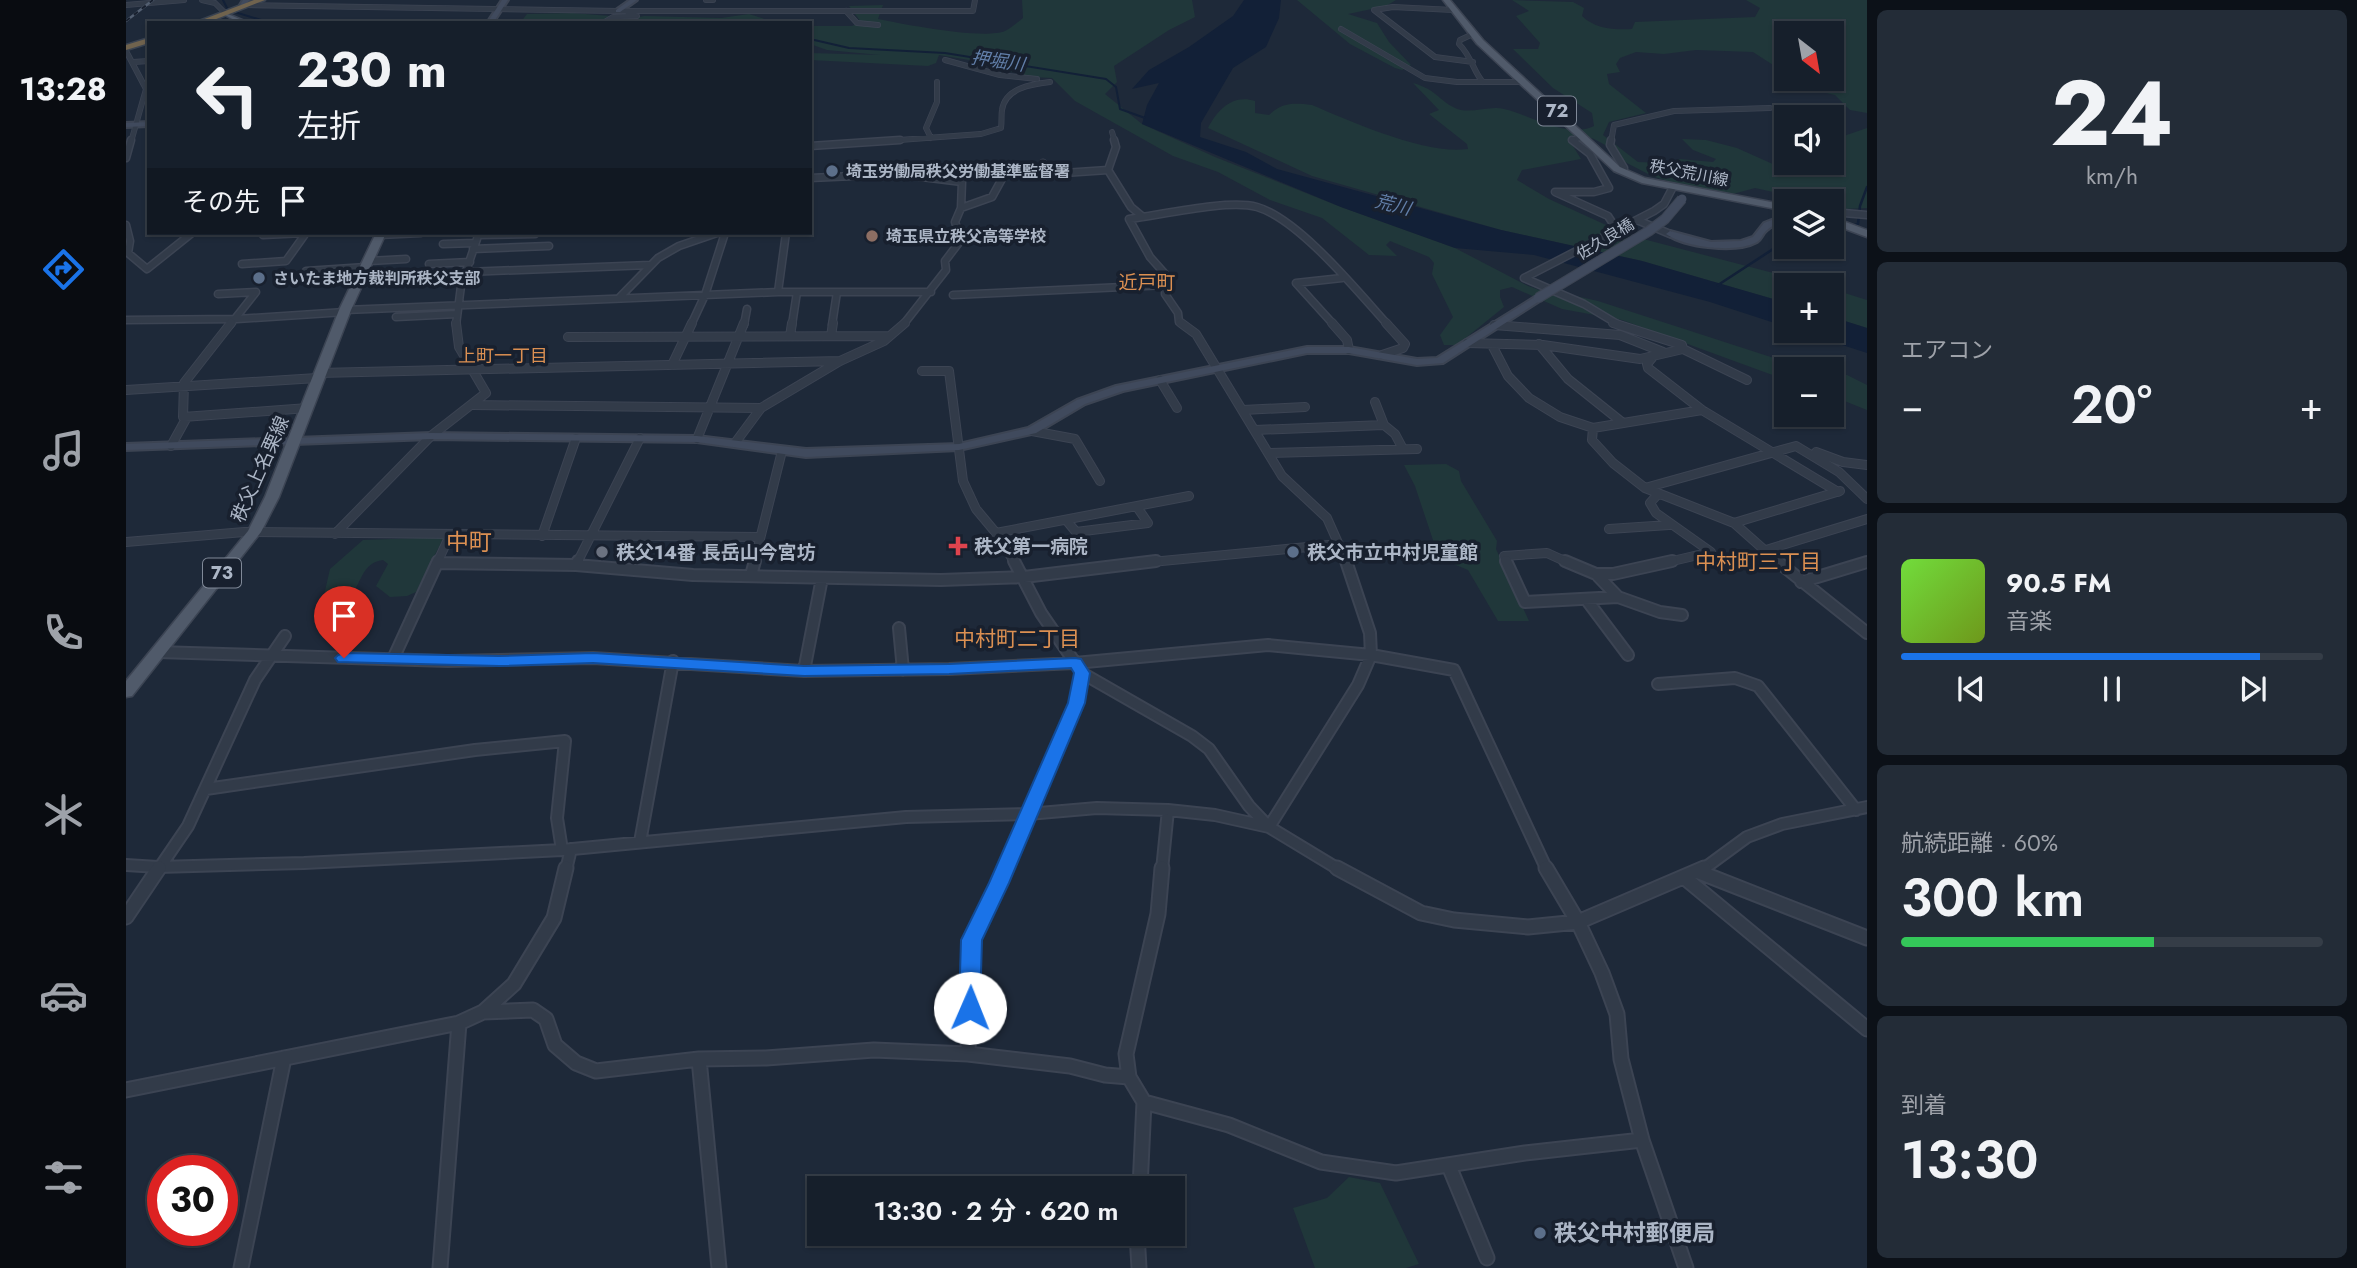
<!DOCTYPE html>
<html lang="ja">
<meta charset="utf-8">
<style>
:root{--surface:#161f2b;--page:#232c37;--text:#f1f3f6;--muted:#9ea2a9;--line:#353d47;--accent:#1a73e8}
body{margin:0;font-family:Jost,"Noto Sans JP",sans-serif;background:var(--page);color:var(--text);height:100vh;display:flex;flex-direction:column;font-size:26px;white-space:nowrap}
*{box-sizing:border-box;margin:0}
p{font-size:23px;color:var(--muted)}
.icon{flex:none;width:38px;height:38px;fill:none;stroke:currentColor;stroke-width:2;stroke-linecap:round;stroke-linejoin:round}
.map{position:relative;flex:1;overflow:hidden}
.side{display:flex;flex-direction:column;gap:10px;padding:10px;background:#0c1118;width:490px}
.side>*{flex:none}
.guide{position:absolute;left:21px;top:21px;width:665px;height:214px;border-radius:0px;box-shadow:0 2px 5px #0004,0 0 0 2px var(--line);background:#161f2b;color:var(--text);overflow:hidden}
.needle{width:46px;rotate:149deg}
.buttons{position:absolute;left:1648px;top:21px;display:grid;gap:14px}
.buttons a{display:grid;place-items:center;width:70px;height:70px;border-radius:0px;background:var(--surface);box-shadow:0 2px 5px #0004,0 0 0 2px var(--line);font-size:35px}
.speed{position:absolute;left:21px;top:1155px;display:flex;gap:14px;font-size:35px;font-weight:700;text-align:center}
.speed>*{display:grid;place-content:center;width:91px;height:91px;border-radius:50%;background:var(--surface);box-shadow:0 2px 5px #0004,0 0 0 2px var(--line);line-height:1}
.speed .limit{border:10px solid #d22;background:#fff;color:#111}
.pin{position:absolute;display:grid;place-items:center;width:60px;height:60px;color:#fff;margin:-72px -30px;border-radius:50% 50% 50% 0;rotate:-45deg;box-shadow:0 0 7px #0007}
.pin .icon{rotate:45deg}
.me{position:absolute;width:77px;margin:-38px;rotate:1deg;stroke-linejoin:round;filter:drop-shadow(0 0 5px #0008)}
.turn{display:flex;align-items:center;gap:24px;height:147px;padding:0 35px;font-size:32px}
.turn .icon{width:91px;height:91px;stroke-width:2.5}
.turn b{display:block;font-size:49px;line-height:60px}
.then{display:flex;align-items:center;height:66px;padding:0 35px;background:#0003;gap:14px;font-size:26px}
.big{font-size:52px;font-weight:600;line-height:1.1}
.side .card{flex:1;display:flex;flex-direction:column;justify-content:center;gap:10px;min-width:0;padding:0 24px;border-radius:10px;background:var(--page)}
.side .dial{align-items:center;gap:0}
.dial b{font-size:91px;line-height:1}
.song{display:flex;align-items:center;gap:21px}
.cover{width:84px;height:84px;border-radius:10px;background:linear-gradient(135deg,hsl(100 70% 55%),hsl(80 70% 35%))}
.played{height:7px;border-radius:4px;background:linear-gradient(90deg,var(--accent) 85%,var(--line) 85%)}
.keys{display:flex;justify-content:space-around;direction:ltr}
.heat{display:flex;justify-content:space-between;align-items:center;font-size:38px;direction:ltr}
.charge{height:10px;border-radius:5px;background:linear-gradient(90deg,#34c759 60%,var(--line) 0)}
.trip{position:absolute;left:681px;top:1176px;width:378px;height:70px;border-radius:0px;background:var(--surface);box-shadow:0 2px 5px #0004,0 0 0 2px var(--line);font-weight:600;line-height:70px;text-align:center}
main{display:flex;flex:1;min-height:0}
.menu{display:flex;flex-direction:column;width:126px;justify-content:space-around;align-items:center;background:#090c11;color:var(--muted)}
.menu .icon{width:49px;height:49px}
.menu .current{color:var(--accent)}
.menu b{font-size:32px;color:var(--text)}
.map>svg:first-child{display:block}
.green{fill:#20373a}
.water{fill:#122037}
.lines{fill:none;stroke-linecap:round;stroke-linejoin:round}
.stream-far1{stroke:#122037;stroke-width:2}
.stream{stroke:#122037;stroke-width:2.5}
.street-far4-casing{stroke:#3c4453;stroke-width:6}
.street-far3-casing{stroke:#3c4453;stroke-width:9}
.street-far2-casing{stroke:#3c4453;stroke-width:10}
.street-far1-casing{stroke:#3c4453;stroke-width:14}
.street-casing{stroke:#3c4453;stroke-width:17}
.secondary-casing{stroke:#3c4453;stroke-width:4}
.primary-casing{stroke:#3c4453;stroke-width:3}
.highway-casing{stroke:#3a4351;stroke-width:3}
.street-far4{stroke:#323b49;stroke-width:4.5}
.street-far3{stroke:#323b49;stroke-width:6}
.street-far2{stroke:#323b49;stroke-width:8}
.street-far1{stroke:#323b49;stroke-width:10}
.street{stroke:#323b49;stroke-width:13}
.secondary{fill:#404a5d;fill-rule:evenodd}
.primary{fill:#505a6a;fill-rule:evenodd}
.highway{fill:#70634e;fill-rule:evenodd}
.rail-casing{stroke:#535f71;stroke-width:2.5}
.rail{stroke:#18202e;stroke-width:2;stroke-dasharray:5;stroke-linecap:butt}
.secondary-bridge-casing{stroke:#3c4453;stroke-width:11;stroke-linecap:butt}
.secondary-bridge{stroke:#404a5d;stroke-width:9}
.route{fill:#1a73e8;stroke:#114b97;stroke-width:2}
.service-dot{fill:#5c6f8a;stroke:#18202e;stroke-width:2.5}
.education-dot{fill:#8d6e63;stroke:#18202e;stroke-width:2.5}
.health-dot{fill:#e0444e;stroke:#18202e;stroke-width:2.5}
.worship-dot{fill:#6b7280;stroke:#18202e;stroke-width:2.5}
.labels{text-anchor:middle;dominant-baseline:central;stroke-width:7;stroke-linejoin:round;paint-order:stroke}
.far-poi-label{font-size:16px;font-weight:bold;fill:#acb6c6;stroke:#18202e;text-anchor:start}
.far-street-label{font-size:16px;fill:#acb6c6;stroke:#18202e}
.far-water-label{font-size:18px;font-style:italic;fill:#627fa9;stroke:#18202e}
.shield{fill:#18202e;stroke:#808998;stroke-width:2}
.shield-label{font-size:18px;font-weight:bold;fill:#acb6c6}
.far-neighbourhood-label{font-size:18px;fill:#dc9052;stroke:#18202e}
.far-quarter-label{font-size:19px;fill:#dc9052;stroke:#18202e}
.street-label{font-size:19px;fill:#acb6c6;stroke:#18202e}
.poi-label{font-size:19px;font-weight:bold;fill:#acb6c6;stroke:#18202e;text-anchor:start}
.neighbourhood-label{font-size:21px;fill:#dc9052;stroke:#18202e}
.quarter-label{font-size:23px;fill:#dc9052;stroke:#18202e}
.near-poi-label{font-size:23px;font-weight:bold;fill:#acb6c6;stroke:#18202e;text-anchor:start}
</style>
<main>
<nav class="menu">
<b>13:28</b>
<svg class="icon current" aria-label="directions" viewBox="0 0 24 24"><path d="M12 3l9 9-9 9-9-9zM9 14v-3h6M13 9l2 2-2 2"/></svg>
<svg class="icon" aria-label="music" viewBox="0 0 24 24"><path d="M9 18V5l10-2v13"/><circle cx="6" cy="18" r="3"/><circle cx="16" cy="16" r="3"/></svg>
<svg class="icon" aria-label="phone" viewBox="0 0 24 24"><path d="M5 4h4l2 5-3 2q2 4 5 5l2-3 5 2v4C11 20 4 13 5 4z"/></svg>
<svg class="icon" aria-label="climate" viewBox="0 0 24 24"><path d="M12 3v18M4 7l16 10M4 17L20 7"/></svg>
<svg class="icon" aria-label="car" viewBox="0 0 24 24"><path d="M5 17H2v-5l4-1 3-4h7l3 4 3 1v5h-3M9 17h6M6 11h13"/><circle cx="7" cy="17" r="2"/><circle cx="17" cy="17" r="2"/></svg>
<svg class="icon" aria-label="filters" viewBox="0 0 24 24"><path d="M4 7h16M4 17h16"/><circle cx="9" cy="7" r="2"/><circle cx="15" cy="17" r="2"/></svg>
</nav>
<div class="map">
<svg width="1741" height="1268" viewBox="0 0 1741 1268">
<rect width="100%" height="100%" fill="#1e2939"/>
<path class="green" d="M896 0H1066L1069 17 1043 30 988 66 991 82 979 94 1016 124 1089 157 1215 207 1329 248 1402 286 1436 298 1450 296 1472 301 1682 369H1661V380L1655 378 1496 320 1436 309 1386 287 1374 290V297L1378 307 1331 345H1318L1314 335 1327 317 1306 274 1308 263 1303 257 1264 241 1260 245 1271 256 1243 255 1196 218 1144 200 1092 172 1047 156 949 101 926 78 905 77 843 60 813 55 810 63 802 66 684 60V53L754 55 701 50 684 44V26H726L735 22 723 6 757 5 752 19C777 24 857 40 879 31 885 28 892 22 897 18Z
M1171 0H1270L1260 6 1222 14 1251 23 1263 42 1285 65 1276 70 1269 68 1224 44Z
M1386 0 1447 2 1458 8 1456 16C1469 29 1489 30 1506 29L1509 22 1629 17 1634 8 1620 0H1741V113L1724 110 1709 95 1663 85 1664 79H1706V33H1661V74L1627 52 1570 50 1538 54 1510 52 1494 58 1490 64 1494 72 1481 74 1483 84 1520 113 1483 122 1477 135 1512 162 1538 163 1554 159 1587 162 1590 159 1567 150 1556 139 1580 140 1611 148 1667 173 1709 167 1706 163V140L1741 128V208L1716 209 1706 206V201H1688L1629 188 1607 194 1548 183 1526 176 1495 160 1493 154C1478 145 1459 129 1442 138L1455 159 1396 170 1391 180 1423 199 1502 235 1693 285H1661V303L1516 261 1375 230 1186 176 1082 128C1092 109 1107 94 1129 101V113L1143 115C1157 102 1167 103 1186 105 1226 122 1300 155 1342 149L1341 144 1303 114 1313 110 1287 83C1311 90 1311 99 1329 108 1343 115 1364 105 1378 109 1404 115 1442 139 1468 126L1466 113 1427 88 1387 49H1412L1414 43 1390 16 1403 11Z
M447 13 509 18 518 16 595 18 623 14 651 23H394L401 14Z
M1706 289 1741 300V328L1706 317Z
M1706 374 1721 375 1741 385V410L1706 396Z
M1320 464 1333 471 1335 481 1371 541 1370 549 1403 621H1372L1342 570 1313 558 1289 486 1278 465Z
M318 537 290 592 281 596 264 597 250 586 262 564 257 560C236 563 237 580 225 595V600L240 607 232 622H215L220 611 216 607 196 604 204 569 237 540Z
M1223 1177 1254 1183 1293 1264 1280 1268H1189L1167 1208 1201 1198Z"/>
<path class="water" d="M1118 0H1155L1153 18 1140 47 1107 68 1075 123 1074 137 1120 152 1151 169 1375 230 1516 261 1661 303V327L1584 302 1408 255 1329 248 1215 207 1016 124 1021 105 1033 83 1006 89 1023 70 1063 47 1107 16Z
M1706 317 1741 328V353L1673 331H1706Z"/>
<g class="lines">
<path class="stream-far1" d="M97 0 102 10 145 23
M430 23H471
M684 39 723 48 819 53 980 79 990 87 994 109 1019 118"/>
<path class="stream" d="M1706 232 1732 224 1734 206 1741 187
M1592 285 1661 240"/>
<defs>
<path id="street-far4" d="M76 0 89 3 99 13
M580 0H587
M0 5 58 0
M120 5 492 11H847L849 0
M1327 10 1267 7 1248 10 1309 57 1347 62
M720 11 731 23 752 25
M477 23 487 17 511 16 502 14
M1215 29 1299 78 1331 82H1399
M1347 34 1334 40 1333 44C1346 57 1348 73 1357 82
M0 51 20 89 5 142
M819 60 874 75 911 79
M7 62 23 61
M986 132 989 142
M805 138 800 128 811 102V82
M746 142 855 134 875 128C876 122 875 116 876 110 879 88 906 84 924 82
M1449 142 1446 140 1457 137
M1485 142 1488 125 1548 111 1644 108"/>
<path id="street-far3" d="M988 140 990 147 982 170 1005 207 1017 217
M1446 140 1464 154 1483 188 1468 192H1429L1482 216 1491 230
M1485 140 1484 145 1498 168 1491 169
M684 146 774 140
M0 158 5 140
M917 163 923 174 982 170
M684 178 772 174 836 182 835 208 829 222 835 240 819 261 820 270 777 325
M835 208 866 197 877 177
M1706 212 1741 215
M1511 220 1544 234
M0 225 4 241 2 253 21 269 66 233
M137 235 178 233
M253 235 295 233
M352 235 409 234
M317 244 349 243
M347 249 423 246
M243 261 280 259
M116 264 160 261 180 233
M303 264 344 262
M180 271 240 267
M341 272 524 265
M1170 283 1208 325
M1170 283 1216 278
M652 292 660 233
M92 294 130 292 104 325
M827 295 1040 285
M493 298 532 258 553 246 591 233
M219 310 652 292H805
M270 317 331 314
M0 320 111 319 219 312
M330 325 335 286 353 233
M565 325 579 295 599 233
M618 325 621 309
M666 325 671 292
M706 325 711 292
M1058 325 1053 322 1052 313 1039 294 1040 275 1024 257 1003 219C1035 215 1102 199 1131 207 1173 219 1232 292 1262 325
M1493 325 1458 304 1398 278 1528 211 1538 204 1547 187"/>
<path id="street-far2" d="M105 323 58 383 57 417 182 408
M1055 323 1070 334 1156 476 1201 518 1221 563
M1206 323 1221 340 1223 350
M1368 325 1494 335 1537 352
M664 336 666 323
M705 336 707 323
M442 337 763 336
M1341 343 1417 345 1514 359 1557 349 1556 345 1487 323
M1413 344 1442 379 1497 423
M1367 347 1382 376 1403 398 1434 417 1467 428 1576 410
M1557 349 1621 380
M1256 355 1277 348 1279 344 1260 323
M1526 358 1521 364 1522 368 1576 410 1712 492
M546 365 566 323
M796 371H823L837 481 850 509 870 533 889 563
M193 373 714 361
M1034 380 1051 408
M0 390 191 378
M1249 402 1258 425 1269 434 1277 449
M347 405 635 408
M1117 410 1179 407
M1467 428 1466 440 1487 463 1519 488 1608 523 1653 563
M1129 430 1258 425
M906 431 949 439 974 481
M571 439 618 323
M609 443 635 408 714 361 758 341 779 323
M45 446 61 417
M1690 452 1717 462 1741 465
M1143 453 1291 449
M1519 488 1670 446 1713 472 1741 499
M1532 494 1524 503 1530 513 1585 552 1538 563
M941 521 950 532 1022 523 1011 507
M1608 523 1714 491
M1483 529 1543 525
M870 533 1063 496
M209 534 305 436 360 393 333 347 330 323
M416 536 450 438
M0 542 118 532 633 537
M1640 550 1741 519
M311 563 324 535
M451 563 514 438
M628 563 656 451
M1015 563 1213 544
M1381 563 1378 556 1421 553 1443 563"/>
<path id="street-far1" d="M888 561 915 613 956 673 1066 736 1083 749 1123 806 1143 827 1214 870
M1380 561 1399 602 1492 597
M1439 561 1470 574
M1546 561 1487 574H1470L1492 597 1534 612 1556 615
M1651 561 1741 633
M311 563 450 565 567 575 815 580 898 577 1030 561
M450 565 452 561
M625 575 629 561
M1675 582 1741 562
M1460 599 1502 655
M773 628 777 670
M32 652 322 661 467 658 678 671 823 669 949 663 1142 645 1245 655 1328 670 1421 870
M267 659 312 561
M678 671 696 578
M1532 684 1609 678 1632 686 1730 810
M80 789 349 750 439 741 431 818 436 850
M1143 827 1232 685 1245 655 1244 633 1220 561
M514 842 547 661
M0 865 32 867 178 863 436 850 780 817 902 814 971 808 1042 810 1089 815 1143 827
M32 870 62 826 129 680 159 636
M440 870 445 849
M879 870 950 703 956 673
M1036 870 1042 810
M1576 870 1621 837 1656 824 1741 807"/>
<path id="street" d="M1036 868 1032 914 1000 1054 1003 1077 1018 1102 1103 1125 1195 1162 1270 1173 1399 1153 1516 1140 1495 1059 1491 1014 1476 973 1452 922 1420 868
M1211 868 1295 913 1328 920 1402 927 1452 922 1578 868
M1573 872 1741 938
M1559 878 1741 1029
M0 917 33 868
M357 1012 407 1010 420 1019 429 1045 450 1063 470 1071 573 1059 640 1058 748 1050 842 1054 944 1066 979 1075 1003 1077
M842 1054 845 940 879 868
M573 1059 593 1268
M0 1090 333 1023 357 1012 388 984 428 918 440 868
M1516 1140 1560 1268
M1323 1166 1361 1258
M1014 1188 1018 1102
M1011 1234 1013 1268
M115 1268 158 1058
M314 1268 333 1023"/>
<path id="secondary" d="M117 0H124L121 3 122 6 114 5Z
M376 0H382L367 23H361Z
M504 0H511L494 12H490V10Z
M23 122V126L0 127V123Z
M1661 214V220C1654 223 1646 225 1641 230 1636 234 1636 239 1631 242 1609 254 1559 247 1540 234L1544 231 1585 242 1615 241 1627 237 1638 223Z
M1412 295 1417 298 1415 300 1317 363 1291 365 1223 353H1181L997 391 959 404 910 433 833 450 680 457 571 442 305 439 0 450V444L305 433 571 436 680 449 833 444 902 428 951 400 990 386 1181 347H1223L1291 359 1311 358Z"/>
<path id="primary" d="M1317 0H1324L1357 40 1494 167 1519 178 1661 205V211L1516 183 1488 171 1351 44Z
M97 12 123 23H114L97 14Z
M1706 217 1741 230V237L1706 224Z
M250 233H260L225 310 153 497 135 532 6 696 0 697V681L122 531 139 497 213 310Z"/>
<path id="highway" d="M128 0H139L80 23H68Z
M23 38V43L0 50V45Z"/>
</defs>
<use href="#street-far4" class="street-far4-casing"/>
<use href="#street-far3" class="street-far3-casing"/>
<use href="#street-far2" class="street-far2-casing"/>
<use href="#street-far1" class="street-far1-casing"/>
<use href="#street" class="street-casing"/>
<use href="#secondary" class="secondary-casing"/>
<use href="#primary" class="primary-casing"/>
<use href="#highway" class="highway-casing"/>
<use href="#street-far4" class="street-far4"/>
<use href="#street-far3" class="street-far3"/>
<use href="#street-far2" class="street-far2"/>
<use href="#street-far1" class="street-far1"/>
<use href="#street" class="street"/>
<use href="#secondary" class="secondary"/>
<use href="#primary" class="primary"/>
<use href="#highway" class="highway"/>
<defs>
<path id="rail" d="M0 21 27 0"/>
</defs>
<use href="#rail" class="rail-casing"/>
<use href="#rail" class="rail"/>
<defs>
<path id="secondary-bridge" d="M1412 298 1523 231 1539 219 1556 199"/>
</defs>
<use href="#secondary-bridge" class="secondary-bridge-casing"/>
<use href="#secondary-bridge" class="secondary-bridge"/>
</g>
<path class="route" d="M218 653 373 656 467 653 678 666 823 664 949 658 955 659 964 673 959 703 883 883 856 940 854 1008 851 1015 844 1017 836 1015 833 1008 835 940 863 883 942 703 948 673 945 668 823 674 678 676 467 663 373 666 212 662 209 658 212 655Z"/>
<g class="service-dot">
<circle cx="706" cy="171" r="7"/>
<circle cx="133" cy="278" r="7"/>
<circle cx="1167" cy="552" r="7"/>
<circle cx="1414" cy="1233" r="7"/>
</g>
<circle class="education-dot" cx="746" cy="236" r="7"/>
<path class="health-dot" d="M828.5 535.5h7v7h7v7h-7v7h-7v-7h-7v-7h7z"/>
<circle class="worship-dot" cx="476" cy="552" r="7"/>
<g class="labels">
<g class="far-poi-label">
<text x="720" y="171">埼玉労働局秩父労働基準監督署</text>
<text x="760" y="236">埼玉県立秩父高等学校</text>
<text x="147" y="278">さいたま地方裁判所秩父支部</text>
</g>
<g class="far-street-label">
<text transform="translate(1563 173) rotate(11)">秩父荒川線</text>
<text transform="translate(1479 239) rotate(-31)">佐久良橋</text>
</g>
<g class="far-water-label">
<text transform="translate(872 61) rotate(8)">押堀川</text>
<text transform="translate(1267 205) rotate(14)">荒川</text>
</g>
<g class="shield">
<rect x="1412" y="96.5" width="38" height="29" rx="5"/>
<rect x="77" y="558.5" width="38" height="29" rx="5"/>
</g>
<g class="shield-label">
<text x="1431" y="111">72</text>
<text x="96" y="573">73</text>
</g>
<g class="far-neighbourhood-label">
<text x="377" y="356">上町一丁目</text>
</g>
<g class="far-quarter-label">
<text x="1021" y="282">近戸町</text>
</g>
<g class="street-label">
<text transform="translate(134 469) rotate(-66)">秩父上名栗線</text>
</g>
<g class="poi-label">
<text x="848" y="546">秩父第一病院</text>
<text x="490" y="552">秩父14番 長岳山今宮坊</text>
<text x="1181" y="552">秩父市立中村児童館</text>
</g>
<g class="neighbourhood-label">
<text x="1632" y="562">中村町三丁目</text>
<text x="891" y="639">中村町二丁目</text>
</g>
<g class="quarter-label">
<text x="343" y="542">中町</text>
</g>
<g class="near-poi-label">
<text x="1428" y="1233">秩父中村郵便局</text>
</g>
</g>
</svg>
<div class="buttons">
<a><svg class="needle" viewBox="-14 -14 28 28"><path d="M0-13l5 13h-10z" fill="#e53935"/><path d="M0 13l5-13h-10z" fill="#9ea2a9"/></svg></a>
<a><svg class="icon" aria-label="sound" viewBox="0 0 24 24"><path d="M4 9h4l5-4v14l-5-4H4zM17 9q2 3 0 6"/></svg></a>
<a><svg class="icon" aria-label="layers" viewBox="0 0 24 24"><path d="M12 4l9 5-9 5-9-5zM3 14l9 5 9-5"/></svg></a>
<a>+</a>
<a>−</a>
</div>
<div class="speed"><div class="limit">30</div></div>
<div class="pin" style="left:218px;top:658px;background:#d93025"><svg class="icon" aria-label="arrive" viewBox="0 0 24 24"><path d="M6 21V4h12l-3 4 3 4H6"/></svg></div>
<svg class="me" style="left:844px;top:1008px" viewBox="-20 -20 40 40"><circle r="19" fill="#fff"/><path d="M0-13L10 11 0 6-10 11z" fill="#1a73e8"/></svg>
<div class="trip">13:30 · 2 分 · 620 m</div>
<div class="guide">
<div class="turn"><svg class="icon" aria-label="left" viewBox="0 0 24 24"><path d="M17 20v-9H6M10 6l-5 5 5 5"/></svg><div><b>230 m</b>左折</div></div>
<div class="then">その先<svg class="icon" aria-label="arrive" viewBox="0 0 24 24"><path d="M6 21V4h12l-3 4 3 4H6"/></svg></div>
</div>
</div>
<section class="side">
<div class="card dial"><b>24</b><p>km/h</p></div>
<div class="card"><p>エアコン</p>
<div class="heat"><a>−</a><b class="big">20°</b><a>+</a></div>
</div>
<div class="card">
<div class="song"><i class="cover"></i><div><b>90.5 FM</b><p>音楽</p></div></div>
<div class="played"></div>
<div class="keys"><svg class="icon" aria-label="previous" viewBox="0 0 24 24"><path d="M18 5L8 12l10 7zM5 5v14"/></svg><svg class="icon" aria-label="pause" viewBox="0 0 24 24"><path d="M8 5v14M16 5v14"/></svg><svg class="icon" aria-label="next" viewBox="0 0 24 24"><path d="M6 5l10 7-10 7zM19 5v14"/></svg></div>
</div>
<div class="card"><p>航続距離 · 60%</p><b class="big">300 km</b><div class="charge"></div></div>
<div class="card"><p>到着</p><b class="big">13:30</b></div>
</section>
</main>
